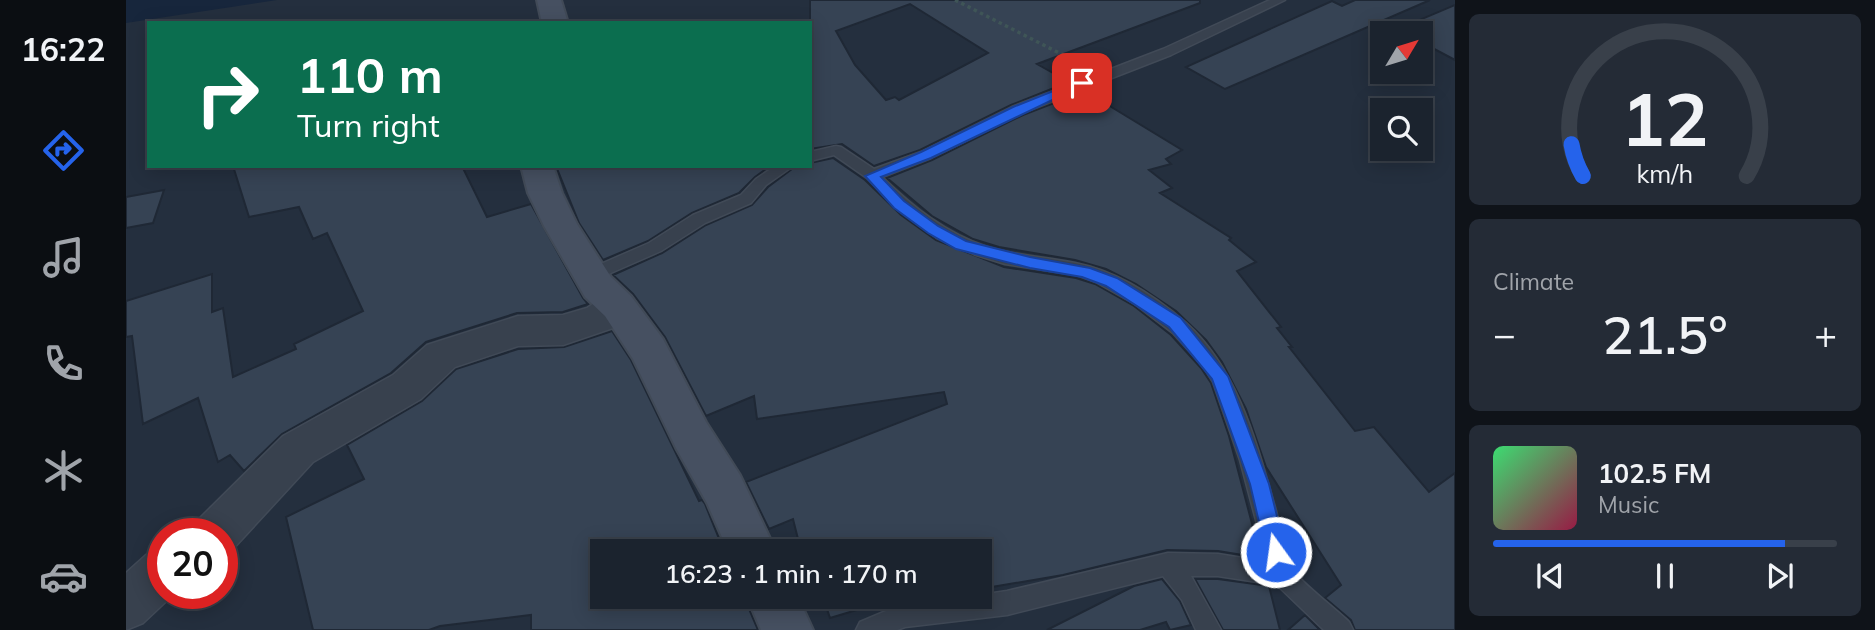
<!DOCTYPE html>
<meta charset="utf-8">
<style>
:root{--surface:#1b232e;--page:#242b36;--text:#f1f3f6;--muted:#a0a4aa;--line:#39404a;--accent:#2563eb}
body{margin:0;font-family:Mulish,sans-serif;background:var(--page);color:var(--text);height:100vh;display:flex;flex-direction:column;font-size:26px;white-space:nowrap}
*{box-sizing:border-box;margin:0}
p{font-size:23px;color:var(--muted)}
.icon{flex:none;width:38px;height:38px;fill:none;stroke:currentColor;stroke-width:2;stroke-linecap:round;stroke-linejoin:round}
.map{position:relative;flex:1;overflow:hidden}
.panel{display:flex;flex-direction:column;gap:14px;padding:14px;background:#0f1319;width:420px}
.panel>*{flex:none}
.guide{position:absolute;left:21px;top:21px;width:665px;height:147px;border-radius:0px;box-shadow:0 4px 18px #0003,0 0 0 2px var(--line);background:#0b6e4f;color:#fff;overflow:hidden}
.needle{width:46px;rotate:52deg}
.fabs{position:absolute;left:1244px;top:21px;display:grid;gap:14px}
.fabs a{display:grid;place-items:center;width:63px;height:63px;border-radius:0px;background:var(--surface);box-shadow:0 4px 18px #0003,0 0 0 2px var(--line);font-size:35px}
.speed{position:absolute;left:21px;top:518px;display:flex;gap:14px;font-size:35px;font-weight:700;text-align:center}
.speed>*{display:grid;place-content:center;width:91px;height:91px;border-radius:50%;background:var(--surface);box-shadow:0 4px 18px #0003,0 0 0 2px var(--line);line-height:1}
.speed .limit{border:10px solid #d22;background:#fff;color:#111}
.pin{position:absolute;display:grid;place-items:center;width:60px;height:60px;color:#fff;margin:-30px;border-radius:14px;box-shadow:0 4px 10px #0006}
.me{position:absolute;width:77px;margin:-38px;rotate:346deg;stroke-linejoin:round;filter:drop-shadow(0 0 5px #0008)}
.turn{display:flex;align-items:center;gap:24px;height:147px;padding:0 35px;font-size:32px}
.turn .icon{width:91px;height:91px;stroke-width:2.5}
.turn b{display:block;font-size:49px;line-height:60px}
.big{font-size:52px;font-weight:600;line-height:1.1}
.panel .card{flex:1;display:flex;flex-direction:column;justify-content:center;gap:10px;min-width:0;padding:0 24px;border-radius:10px;background:var(--page)}
.panel .dial{align-items:center;gap:0}
.dial svg{height:182px;overflow:visible;fill:none;stroke:var(--line);stroke-width:7;stroke-linecap:round;text-anchor:middle}
.dial text{fill:var(--text);stroke:none}
.song{display:flex;align-items:center;gap:21px}
.cover{width:84px;height:84px;border-radius:10px;background:linear-gradient(135deg,hsl(140 70% 55%),hsl(340 70% 35%))}
.played{height:7px;border-radius:4px;background:linear-gradient(90deg,var(--accent) 85%,var(--line) 85%)}
.keys{display:flex;justify-content:space-around;direction:ltr}
.heat{display:flex;justify-content:space-between;align-items:center;font-size:38px;direction:ltr}
.trip{position:absolute;left:464px;top:539px;width:402px;height:70px;border-radius:0px;background:var(--surface);box-shadow:0 4px 18px #0003,0 0 0 2px var(--line);font-weight:600;line-height:70px;text-align:center}
main{display:flex;flex:1;min-height:0}
.tab-bar{display:flex;flex-direction:column;width:126px;justify-content:space-around;align-items:center;background:#0b0e12;color:var(--muted)}
.tab-bar .icon{width:49px;height:49px}
.tab-bar .current{color:var(--accent)}
.tab-bar b{font-size:32px;color:var(--text)}
.map>svg:first-child{display:block}
.water{fill:#17263c}
.building{fill:#364354;stroke:#1f2835;stroke-width:2;fill-rule:evenodd}
.lines{fill:none;stroke-linecap:round;stroke-linejoin:round}
.lane-casing{stroke:#414a57;stroke-width:3}
.street-casing{stroke:#414a57;stroke-width:3}
.secondary-casing{stroke:#414a57;stroke-width:4}
.path{stroke:#3f5557;stroke-width:3.5;stroke-dasharray:3.5 3.5;stroke-linecap:butt}
.lane{fill:#38414e;fill-rule:evenodd}
.street{fill:#38414e;fill-rule:evenodd}
.secondary{fill:#465061;fill-rule:evenodd}
.route{fill:#2563eb;stroke:#184099;stroke-width:2}
</style>
<main>
<nav class="tab-bar">
<b>16:22</b>
<svg class="icon current" aria-label="directions" viewBox="0 0 24 24"><path d="M12 3l9 9-9 9-9-9zM9 14v-3h6M13 9l2 2-2 2"/></svg>
<svg class="icon" aria-label="music" viewBox="0 0 24 24"><path d="M9 18V5l10-2v13"/><circle cx="6" cy="18" r="3"/><circle cx="16" cy="16" r="3"/></svg>
<svg class="icon" aria-label="phone" viewBox="0 0 24 24"><path d="M5 4h4l2 5-3 2q2 4 5 5l2-3 5 2v4C11 20 4 13 5 4z"/></svg>
<svg class="icon" aria-label="climate" viewBox="0 0 24 24"><path d="M12 3v18M4 7l16 10M4 17L20 7"/></svg>
<svg class="icon" aria-label="car" viewBox="0 0 24 24"><path d="M5 17H2v-5l4-1 3-4h7l3 4 3 1v5h-3M9 17h6M6 11h13"/><circle cx="7" cy="17" r="2"/><circle cx="17" cy="17" r="2"/></svg>
</nav>
<div class="map">
<svg width="1329" height="630" viewBox="0 0 1329 630">
<rect width="100%" height="100%" fill="#242f3e"/>
<path class="water" d="M0 0H151L0 23Z"/>
<path class="building" d="M684 0H1074V3L911 64 943 82 885 105 794 150 748 166 716 144 684 149ZM784 4 862 53 773 100 769 97 760 100 729 65 710 31Z
M1229 0H1304L1099 89 1060 67 1206 1 1216 6Z
M1329 5V60L1295 42V33H1280L1272 29Z
M959 91 1056 150 1040 159 1045 164 1023 170 1046 188 1034 193 1105 238 1103 240 1130 262 1111 271 1155 327 1151 328 1166 347H1163L1229 431 1248 427 1303 492 1329 473V630H1229L1225 620 1199 598 1215 585 1140 467 1120 409 1096 362 1080 340 1050 311 1010 284 980 269 949 260 873 247 847 239 806 216 761 178 806 160 897 115Z
M707 158 739 180 775 215 810 240 878 267 950 278 969 284 1008 306 1045 335 1075 368 1085 383 1103 436 1135 558 1092 551 1041 550 937 575 854 589V551H675L667 519 643 529 620 482 821 404 818 392 631 419 628 396 580 416 539 337 507 294 487 275 536 253 580 225 626 205 642 187 670 166H684V163Z
M107 166H336L361 217 405 204 457 298 462 304 437 312 391 313 300 342 265 373 156 434 118 471 104 455 92 462 72 398 17 424 6 336 0 337V301L86 274V312L97 308 107 377 170 349 168 344 237 311 201 233 187 239 173 207 123 217Z
M430 166H644L629 177 613 193 566 213 522 241 477 260 453 223Z
M38 190 27 223 0 228V197Z
M486 331 505 360 573 501 576 500 579 504 598 551H476V597H618L632 630H405V615L314 626 303 630H187L160 517 238 479 221 445 296 401 330 369 392 349 438 347Z
M1036 579 1054 601 1065 625 1044 630 1040 622 1014 630H921L1008 586Z
M1069 579H1092L1143 586 1154 630H1097Z
M697 597H807L734 609 704 618Z
M1179 615 1194 630H1162Z"/>
<g class="lines">
<defs>
<path id="lane" d="M1144 0H1159L1045 55 896 113 805 158 756 177C787 207 819 233 861 247 890 256 920 257 949 263 990 271 1029 296 1060 323 1113 371 1131 445 1150 511 1155 529 1157 552 1165 568 1172 580 1211 610 1223 622L1227 630H1198L1151 585 1092 576H1065L1095 630H1070L1056 600 1037 576 881 615 779 627 771 630H730L734 622 779 603 854 597V595L881 591 1042 553 1092 554 1141 562 1114 460 1087 382 1077 366 1047 333 1009 304 970 282 951 275 879 264 850 255 811 238 777 213 741 178 708 155 684 161V152L710 146 715 147 748 169 795 152 886 107 1037 49Z
M649 166H667L640 185 625 203 579 223 535 251 471 279H459L457 275 459 271 523 243 567 215 615 195 630 179Z"/>
<path id="street" d="M492 292 505 296 510 306 505 316 487 328 437 345 392 346 329 367 295 399 187 462 106 550 96 553V534H67L74 518 157 436 267 375 301 345 392 316 437 315 461 308 479 296Z
M37 549V593H49L17 623 0 630V573L20 555Z"/>
<path id="secondary" d="M411 0H435L442 23H416Z
M395 166H427L436 193 451 224 485 277 505 296 537 339 580 422 614 475 650 551H602L581 503 550 448 507 359 479 316 459 297 418 226 402 193Z
M621 597H672L687 630H635Z"/>
</defs>
<use href="#lane" class="lane-casing"/>
<use href="#street" class="street-casing"/>
<use href="#secondary" class="secondary-casing"/>
<path class="path" d="M829 0 951 62"/>
<use href="#lane" class="lane"/>
<use href="#street" class="street"/>
<use href="#secondary" class="secondary"/>
</g>
<path class="route" d="M952 81 962 83 805 158 755 177 778 201 812 226 840 241 904 257 964 268 991 278 1055 318 1102 376 1143 484 1160 552 1157 559 1150 562 1143 559 1140 552 1124 484 1086 379 1043 327 980 286 956 277 904 268 830 249 802 233 768 208 739 176 795 152 887 107Z"/>
</svg>
<div class="fabs">
<a><svg class="needle" viewBox="-14 -14 28 28"><path d="M0-13l5 13h-10z" fill="#e53935"/><path d="M0 13l5-13h-10z" fill="#a0a4aa"/></svg></a>
<a><svg class="icon" aria-label="search" viewBox="0 0 24 24"><circle cx="10" cy="10" r="6"/><path d="M15 15l6 6"/></svg></a>
</div>
<div class="speed"><div class="limit">20</div></div>
<div class="pin" style="left:956px;top:83px;background:#d93025"><svg class="icon" aria-label="arrive" viewBox="0 0 24 24"><path d="M6 21V4h12l-3 4 3 4H6"/></svg></div>
<svg class="me" style="left:1150px;top:552px" viewBox="-20 -20 40 40"><circle r="17" fill="#2563eb" stroke="#fff" stroke-width="3"/><path d="M0-11L8 9 0 5-8 9z" fill="#fff"/></svg>
<div class="trip">16:23 · 1 min · 170 m</div>
<div class="guide">
<div class="turn"><svg class="icon" aria-label="right" viewBox="0 0 24 24"><path d="M7 20v-9h11M14 6l5 5-5 5"/></svg><div><b>110 m</b>Turn right</div></div>
</div>
</div>
<section class="panel">
<div class="card dial"><svg viewBox="0 0 100 80">
<path d="M14 69A42 42 0 1 1 86 69"/>
<path d="M14 69A42 42 0 0 1 9 55" stroke="#2563eb"/>
<text x="50" y="56" font-size="32" font-weight="700">12</text>
<text x="50" y="72" font-size="11">km/h</text>
</svg></div>
<div class="card"><p>Climate</p>
<div class="heat"><a>−</a><b class="big">21.5°</b><a>+</a></div>
</div>
<div class="card">
<div class="song"><i class="cover"></i><div><b>102.5 FM</b><p>Music</p></div></div>
<div class="played"></div>
<div class="keys"><svg class="icon" aria-label="previous" viewBox="0 0 24 24"><path d="M18 5L8 12l10 7zM5 5v14"/></svg><svg class="icon" aria-label="pause" viewBox="0 0 24 24"><path d="M8 5v14M16 5v14"/></svg><svg class="icon" aria-label="next" viewBox="0 0 24 24"><path d="M6 5l10 7-10 7zM19 5v14"/></svg></div>
</div>
</section>
</main>
